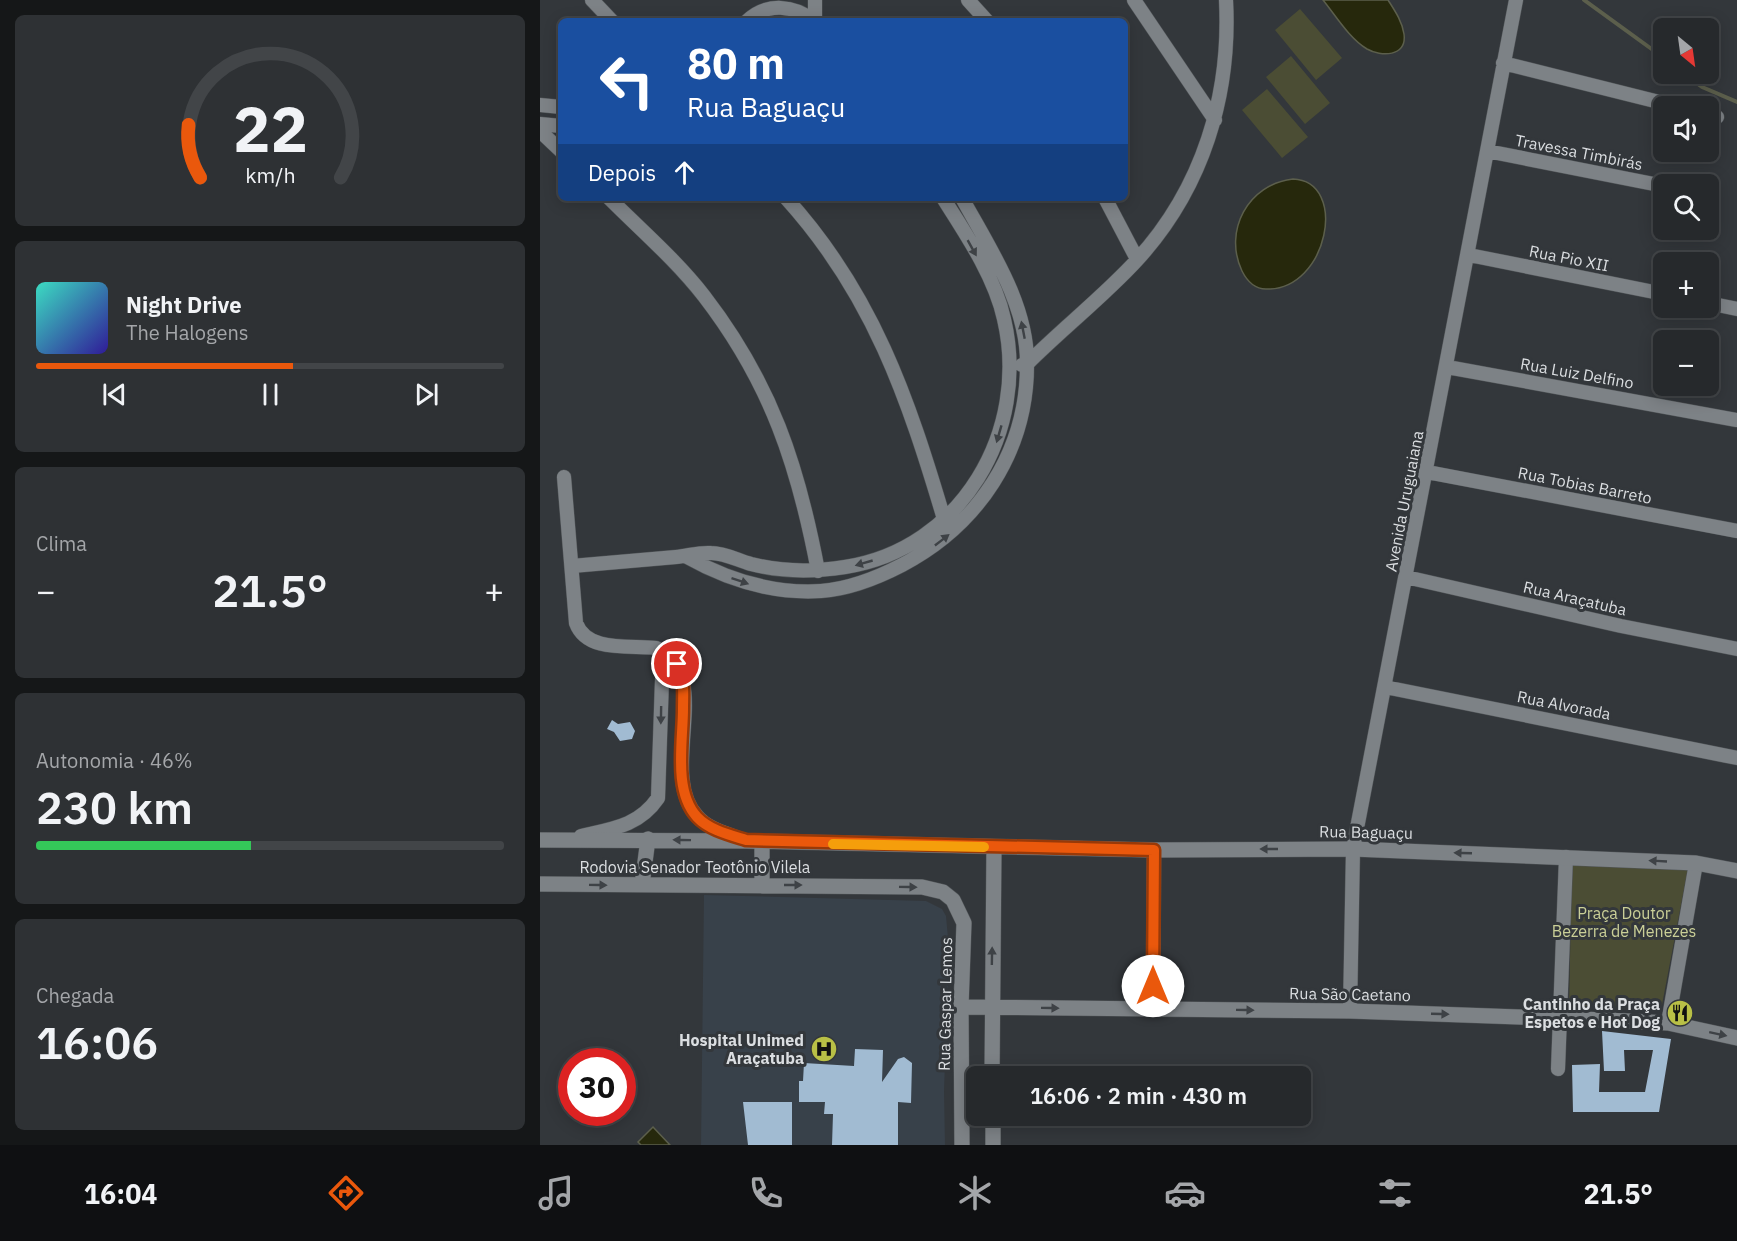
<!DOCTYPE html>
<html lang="pt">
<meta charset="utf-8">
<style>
:root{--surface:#26292c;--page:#2e3134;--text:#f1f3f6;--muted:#a4a6a9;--line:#424548;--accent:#ea580c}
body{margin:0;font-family:"IBM Plex Sans",sans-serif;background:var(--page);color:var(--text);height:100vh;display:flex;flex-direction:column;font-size:22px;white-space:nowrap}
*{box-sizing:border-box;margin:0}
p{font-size:20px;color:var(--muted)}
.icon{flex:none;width:33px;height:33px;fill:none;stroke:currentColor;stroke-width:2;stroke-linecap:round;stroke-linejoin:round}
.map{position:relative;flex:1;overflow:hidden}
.drawer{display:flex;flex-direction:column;gap:15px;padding:15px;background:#151718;width:540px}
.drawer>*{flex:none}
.banner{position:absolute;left:18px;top:18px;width:570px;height:183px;border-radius:9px;box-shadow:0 3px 15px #0003,0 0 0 2px var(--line);background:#1a4fa0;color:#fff;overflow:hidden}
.needle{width:39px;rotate:151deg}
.fabs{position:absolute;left:1113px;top:18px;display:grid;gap:12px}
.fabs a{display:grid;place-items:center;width:66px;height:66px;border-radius:9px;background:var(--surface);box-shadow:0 3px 15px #0003,0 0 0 2px var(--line);font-size:30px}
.speed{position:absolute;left:18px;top:1048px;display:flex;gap:12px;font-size:30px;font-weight:700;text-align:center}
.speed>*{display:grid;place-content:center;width:78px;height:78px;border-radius:50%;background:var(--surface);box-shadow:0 3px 15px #0003,0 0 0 2px var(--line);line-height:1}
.speed .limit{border:9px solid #d22;background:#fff;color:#111}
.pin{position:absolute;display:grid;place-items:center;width:51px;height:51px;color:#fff;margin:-26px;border:3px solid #fff;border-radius:50%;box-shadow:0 2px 6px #0007}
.me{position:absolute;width:66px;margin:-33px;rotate:0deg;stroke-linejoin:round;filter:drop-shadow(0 0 4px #0008)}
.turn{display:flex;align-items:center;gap:21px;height:126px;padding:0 30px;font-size:27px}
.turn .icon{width:78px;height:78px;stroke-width:2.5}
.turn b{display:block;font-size:42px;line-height:51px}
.then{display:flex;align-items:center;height:57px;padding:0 30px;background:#0003;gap:12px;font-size:22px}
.big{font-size:45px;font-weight:600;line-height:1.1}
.drawer .widget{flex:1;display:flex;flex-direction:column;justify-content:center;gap:9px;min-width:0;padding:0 21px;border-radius:9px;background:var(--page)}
.drawer .dial{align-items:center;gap:0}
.dial svg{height:156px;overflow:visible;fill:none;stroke:var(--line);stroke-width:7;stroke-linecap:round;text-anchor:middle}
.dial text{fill:var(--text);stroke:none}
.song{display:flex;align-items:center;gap:18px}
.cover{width:72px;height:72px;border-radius:9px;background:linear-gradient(135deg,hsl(170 70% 55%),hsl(250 70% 35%))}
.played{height:6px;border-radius:3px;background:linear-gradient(90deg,var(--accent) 55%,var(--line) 55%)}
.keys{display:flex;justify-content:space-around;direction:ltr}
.heat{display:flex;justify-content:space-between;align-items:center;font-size:33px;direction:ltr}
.charge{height:9px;border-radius:4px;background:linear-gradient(90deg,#34c759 46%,var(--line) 0)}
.trip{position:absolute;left:426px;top:1066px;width:345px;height:60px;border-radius:9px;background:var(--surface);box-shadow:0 3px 15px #0003,0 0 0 2px var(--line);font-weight:600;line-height:60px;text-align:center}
.tabs{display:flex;height:96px;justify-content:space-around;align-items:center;background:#0f1012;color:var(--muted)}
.tabs .icon{width:42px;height:42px}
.tabs .active{color:var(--accent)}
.tabs b{font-size:27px;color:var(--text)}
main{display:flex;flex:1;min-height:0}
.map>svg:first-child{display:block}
.built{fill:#38414a}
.green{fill:#4b4d34}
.water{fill:#26280c;stroke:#5c5f4c;stroke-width:1.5}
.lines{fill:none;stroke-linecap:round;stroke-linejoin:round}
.stream{stroke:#5c5f4c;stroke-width:4}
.building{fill:#a1bbd2}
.street-casing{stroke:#505457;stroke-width:15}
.secondary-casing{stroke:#505457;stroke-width:16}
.street{stroke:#7d8286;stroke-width:14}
.secondary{stroke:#7d8286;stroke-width:15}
.oneway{fill:#3e4246}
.route-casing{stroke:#983908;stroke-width:15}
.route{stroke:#ea580c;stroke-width:10}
.slow{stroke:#f59e0b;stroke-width:10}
.labels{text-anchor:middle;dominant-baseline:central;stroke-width:6;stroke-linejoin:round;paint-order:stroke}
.street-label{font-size:16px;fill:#dbdee1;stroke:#33373b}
.park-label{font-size:16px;fill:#cacf97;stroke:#33373b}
.poi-label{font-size:16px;font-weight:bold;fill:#dbdee1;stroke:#33373b;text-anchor:end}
</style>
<main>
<section class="drawer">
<div class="widget dial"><svg viewBox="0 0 100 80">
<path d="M14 69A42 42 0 1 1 86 69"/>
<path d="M14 69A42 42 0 0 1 8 42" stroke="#ea580c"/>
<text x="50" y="56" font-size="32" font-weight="700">22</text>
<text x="50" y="72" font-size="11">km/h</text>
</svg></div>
<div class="widget">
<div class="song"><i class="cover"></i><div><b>Night Drive</b><p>The Halogens</p></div></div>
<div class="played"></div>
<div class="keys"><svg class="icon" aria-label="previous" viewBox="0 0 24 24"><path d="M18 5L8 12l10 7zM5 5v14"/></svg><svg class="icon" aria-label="pause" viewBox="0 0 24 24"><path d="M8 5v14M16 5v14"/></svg><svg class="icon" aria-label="next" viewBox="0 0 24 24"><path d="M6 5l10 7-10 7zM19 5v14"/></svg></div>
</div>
<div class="widget"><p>Clima</p>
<div class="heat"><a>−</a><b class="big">21.5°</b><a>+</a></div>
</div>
<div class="widget"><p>Autonomia · 46%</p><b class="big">230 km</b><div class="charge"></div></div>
<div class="widget"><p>Chegada</p><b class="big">16:06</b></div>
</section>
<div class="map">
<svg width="1197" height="1145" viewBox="0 0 1197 1145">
<rect width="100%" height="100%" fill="#33373b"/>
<path class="built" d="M164 895 386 901 402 909 406 916 409 949 404 1091 405 1145H161Z"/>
<path class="green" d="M760 9 802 58 776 80 735 30Z
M751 56 790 103 765 124 726 77Z
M727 89 768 137 742 158 702 110Z
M1032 862 1148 868 1121 1010 1029 1007Z"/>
<path class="water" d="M783 0H848C855 11 862 21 864 34 867 57 841 57 827 49 809 38 796 16 783 0Z
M753 179C809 181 788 291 726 289 714 289 707 281 702 271 683 231 708 184 753 179Z
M113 1127 130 1145H101L98 1142Z"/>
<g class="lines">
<path class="stream" d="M1044 0 1124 58
M1144 74 1162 87 1197 102"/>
</g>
<path class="building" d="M72 720 78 724 90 722 95 731 92 739 80 741 74 732 67 729Z
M1062 1031 1131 1039 1119 1112H1033L1032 1065 1060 1064 1059 1092H1105L1113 1050H1084L1085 1071H1064Z
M315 1049 343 1050 342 1082 358 1059 364 1057 372 1063 371 1103 358 1102V1145H292L293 1114H284L285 1102H259V1081H263L264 1063 314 1066Z
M203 1102H252V1145H208Z"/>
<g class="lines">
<defs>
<path id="street" d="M52 0 72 21
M275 0V21
M428 0 447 21
M594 0 675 120
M207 21C227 2 254 5 274 21
M963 63 1135 106
M0 105 21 107
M1168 115 1177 117
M0 124 21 126
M0 131 21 151
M947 151 1124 186
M69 198C101 230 136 260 164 296 231 383 258 465 278 571
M246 198C333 294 368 398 404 519
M565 198 597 259
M929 255 1124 294
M1168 303 1197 309
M482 365 488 363C523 328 564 296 597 260 663 188 691 95 686 0
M907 367 1197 420
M887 472 1197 531
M24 477 36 623C47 653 90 645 116 648 176 673 117 774 157 816 168 829 186 833 201 839
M147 557C188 580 233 594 281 591 309 589 337 578 362 565 438 525 487 452 487 365 488 305 450 249 422 198
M32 566C66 563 101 560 136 557 148 556 159 552 171 553 185 553 197 560 211 564 242 572 273 572 305 567 422 549 490 430 464 319 455 277 426 234 403 198
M866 577 1081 626 1197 649
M845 687 1197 758
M41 836C72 829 99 826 118 798L122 680 132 659
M613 1009 614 850
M810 1011 813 849 976 0
M1128 1023 1156 863
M1018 1069 1026 857"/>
<path id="secondary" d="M0 840 206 841 614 850 813 849 1156 863 1197 871
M222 841V886
M0 884 382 887 403 892 413 900 424 923 421 1007 422 1145
M102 885 108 839
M421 1007 810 1011 1067 1020 1128 1023 1197 1038
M452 1077 454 847
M453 1116V1145"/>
</defs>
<use href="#street" class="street-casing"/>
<use href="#secondary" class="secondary-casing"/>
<use href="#street" class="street"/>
<use href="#secondary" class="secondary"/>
</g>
<defs><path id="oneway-solid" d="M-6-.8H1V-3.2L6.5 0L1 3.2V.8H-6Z" transform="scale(1.5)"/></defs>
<g class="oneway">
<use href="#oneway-solid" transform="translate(432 248) rotate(61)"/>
<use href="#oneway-solid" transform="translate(483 330) rotate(-101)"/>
<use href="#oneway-solid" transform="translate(459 434) rotate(106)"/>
<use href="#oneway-solid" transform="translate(402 540) rotate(-38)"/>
<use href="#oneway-solid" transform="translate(324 563) rotate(164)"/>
<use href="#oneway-solid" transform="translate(200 581) rotate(19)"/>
<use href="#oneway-solid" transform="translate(121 715) rotate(91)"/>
<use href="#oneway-solid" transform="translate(142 840) rotate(-179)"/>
<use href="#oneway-solid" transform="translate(729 849) rotate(180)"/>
<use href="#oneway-solid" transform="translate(923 853) rotate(-178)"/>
<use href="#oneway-solid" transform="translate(1118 861) rotate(-177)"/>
<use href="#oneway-solid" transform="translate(58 885) rotate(1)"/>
<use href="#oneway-solid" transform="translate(253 885)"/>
<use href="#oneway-solid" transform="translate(368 887) rotate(1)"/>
<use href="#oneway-solid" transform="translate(452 956) rotate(-89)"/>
<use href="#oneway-solid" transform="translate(510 1008) rotate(1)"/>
<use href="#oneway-solid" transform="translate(705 1010) rotate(1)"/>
<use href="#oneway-solid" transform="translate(900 1014) rotate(2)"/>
<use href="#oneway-solid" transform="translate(1178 1034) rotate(12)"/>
</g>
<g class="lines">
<defs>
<path id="route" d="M137 664C145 678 143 693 143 709 143 741 133 791 157 817 169 830 190 835 206 840L614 850 613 986"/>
</defs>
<use href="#route" class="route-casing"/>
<use href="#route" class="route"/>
<path class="slow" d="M293 844 444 847"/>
</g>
<defs>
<symbol id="restaurant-disc" viewBox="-11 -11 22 22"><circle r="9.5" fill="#b9c046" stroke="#33373b"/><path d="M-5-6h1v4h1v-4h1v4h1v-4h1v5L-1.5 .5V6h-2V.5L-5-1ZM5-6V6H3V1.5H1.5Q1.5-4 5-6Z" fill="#111"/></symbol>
<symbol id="hospital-disc" viewBox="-11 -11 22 22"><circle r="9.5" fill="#b9c046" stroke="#33373b"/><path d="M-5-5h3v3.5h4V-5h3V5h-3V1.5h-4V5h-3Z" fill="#111"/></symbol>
</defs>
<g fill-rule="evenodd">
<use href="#restaurant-disc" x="1125" y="998" width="30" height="30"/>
<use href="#hospital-disc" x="269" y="1034" width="30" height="30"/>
</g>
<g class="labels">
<g class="street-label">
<text transform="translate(1039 152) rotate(11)">Travessa Timbirás</text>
<text transform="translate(1029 258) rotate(11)">Rua Pio XII</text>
<text transform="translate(1037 373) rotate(10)">Rua Luiz Delfino</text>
<text transform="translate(1045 485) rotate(11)">Rua Tobias Barreto</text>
<text transform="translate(864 501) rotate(-79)">Avenida Uruguaiana</text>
<text transform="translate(1035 598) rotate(13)">Rua Araçatuba</text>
<text transform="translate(1024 705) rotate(11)">Rua Alvorada</text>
<text transform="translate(826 832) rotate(1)">Rua Baguaçu</text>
<text x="155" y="867">Rodovia Senador Teotônio Vilela</text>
<text transform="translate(810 994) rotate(1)">Rua São Caetano</text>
<text transform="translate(405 1004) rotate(-89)">Rua Gaspar Lemos</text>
</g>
<g class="park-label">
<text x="1084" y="913">Praça Doutor<tspan x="1084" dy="18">Bezerra de Menezes</tspan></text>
</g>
<g class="poi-label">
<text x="1120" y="1004">Cantinho da Praça<tspan x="1120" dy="18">Espetos e Hot Dog</tspan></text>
<text x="264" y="1040">Hospital Unimed<tspan x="264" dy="18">Araçatuba</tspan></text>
</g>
</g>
</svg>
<div class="fabs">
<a><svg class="needle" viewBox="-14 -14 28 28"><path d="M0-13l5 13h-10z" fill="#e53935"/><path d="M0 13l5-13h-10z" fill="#a4a6a9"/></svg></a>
<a><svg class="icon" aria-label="sound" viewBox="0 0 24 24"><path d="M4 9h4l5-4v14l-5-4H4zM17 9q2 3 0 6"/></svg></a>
<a><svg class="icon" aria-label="search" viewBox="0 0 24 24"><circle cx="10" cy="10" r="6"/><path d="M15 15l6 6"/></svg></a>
<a>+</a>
<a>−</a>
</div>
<div class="speed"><div class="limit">30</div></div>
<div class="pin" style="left:137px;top:664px;background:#d93025"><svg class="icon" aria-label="arrive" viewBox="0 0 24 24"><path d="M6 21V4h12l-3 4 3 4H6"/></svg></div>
<svg class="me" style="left:613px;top:986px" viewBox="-20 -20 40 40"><circle r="19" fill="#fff"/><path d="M0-13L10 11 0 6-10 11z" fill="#ea580c"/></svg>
<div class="trip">16:06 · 2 min · 430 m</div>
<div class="banner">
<div class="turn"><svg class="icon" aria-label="left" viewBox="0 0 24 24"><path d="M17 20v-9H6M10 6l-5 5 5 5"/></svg><div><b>80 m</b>Rua Baguaçu</div></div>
<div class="then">Depois<svg class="icon" aria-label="ahead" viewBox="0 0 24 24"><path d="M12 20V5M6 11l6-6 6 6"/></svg></div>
</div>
</div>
</main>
<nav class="tabs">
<b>16:04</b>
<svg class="icon active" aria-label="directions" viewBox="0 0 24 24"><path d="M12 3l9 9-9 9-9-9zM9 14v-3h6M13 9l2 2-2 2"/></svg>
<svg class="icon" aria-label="music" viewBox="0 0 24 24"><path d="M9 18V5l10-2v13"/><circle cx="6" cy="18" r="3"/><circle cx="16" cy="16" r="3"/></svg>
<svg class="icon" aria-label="phone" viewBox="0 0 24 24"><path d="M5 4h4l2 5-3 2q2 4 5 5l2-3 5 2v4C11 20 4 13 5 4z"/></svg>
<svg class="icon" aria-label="climate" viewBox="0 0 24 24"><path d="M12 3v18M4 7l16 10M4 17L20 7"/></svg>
<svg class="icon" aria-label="car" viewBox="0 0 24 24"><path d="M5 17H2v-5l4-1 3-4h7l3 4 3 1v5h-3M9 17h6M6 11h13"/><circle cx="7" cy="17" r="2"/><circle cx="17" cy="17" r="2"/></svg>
<svg class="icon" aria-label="filters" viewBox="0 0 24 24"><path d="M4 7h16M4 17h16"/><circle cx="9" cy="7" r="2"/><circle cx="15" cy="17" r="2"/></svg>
<b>21.5°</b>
</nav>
